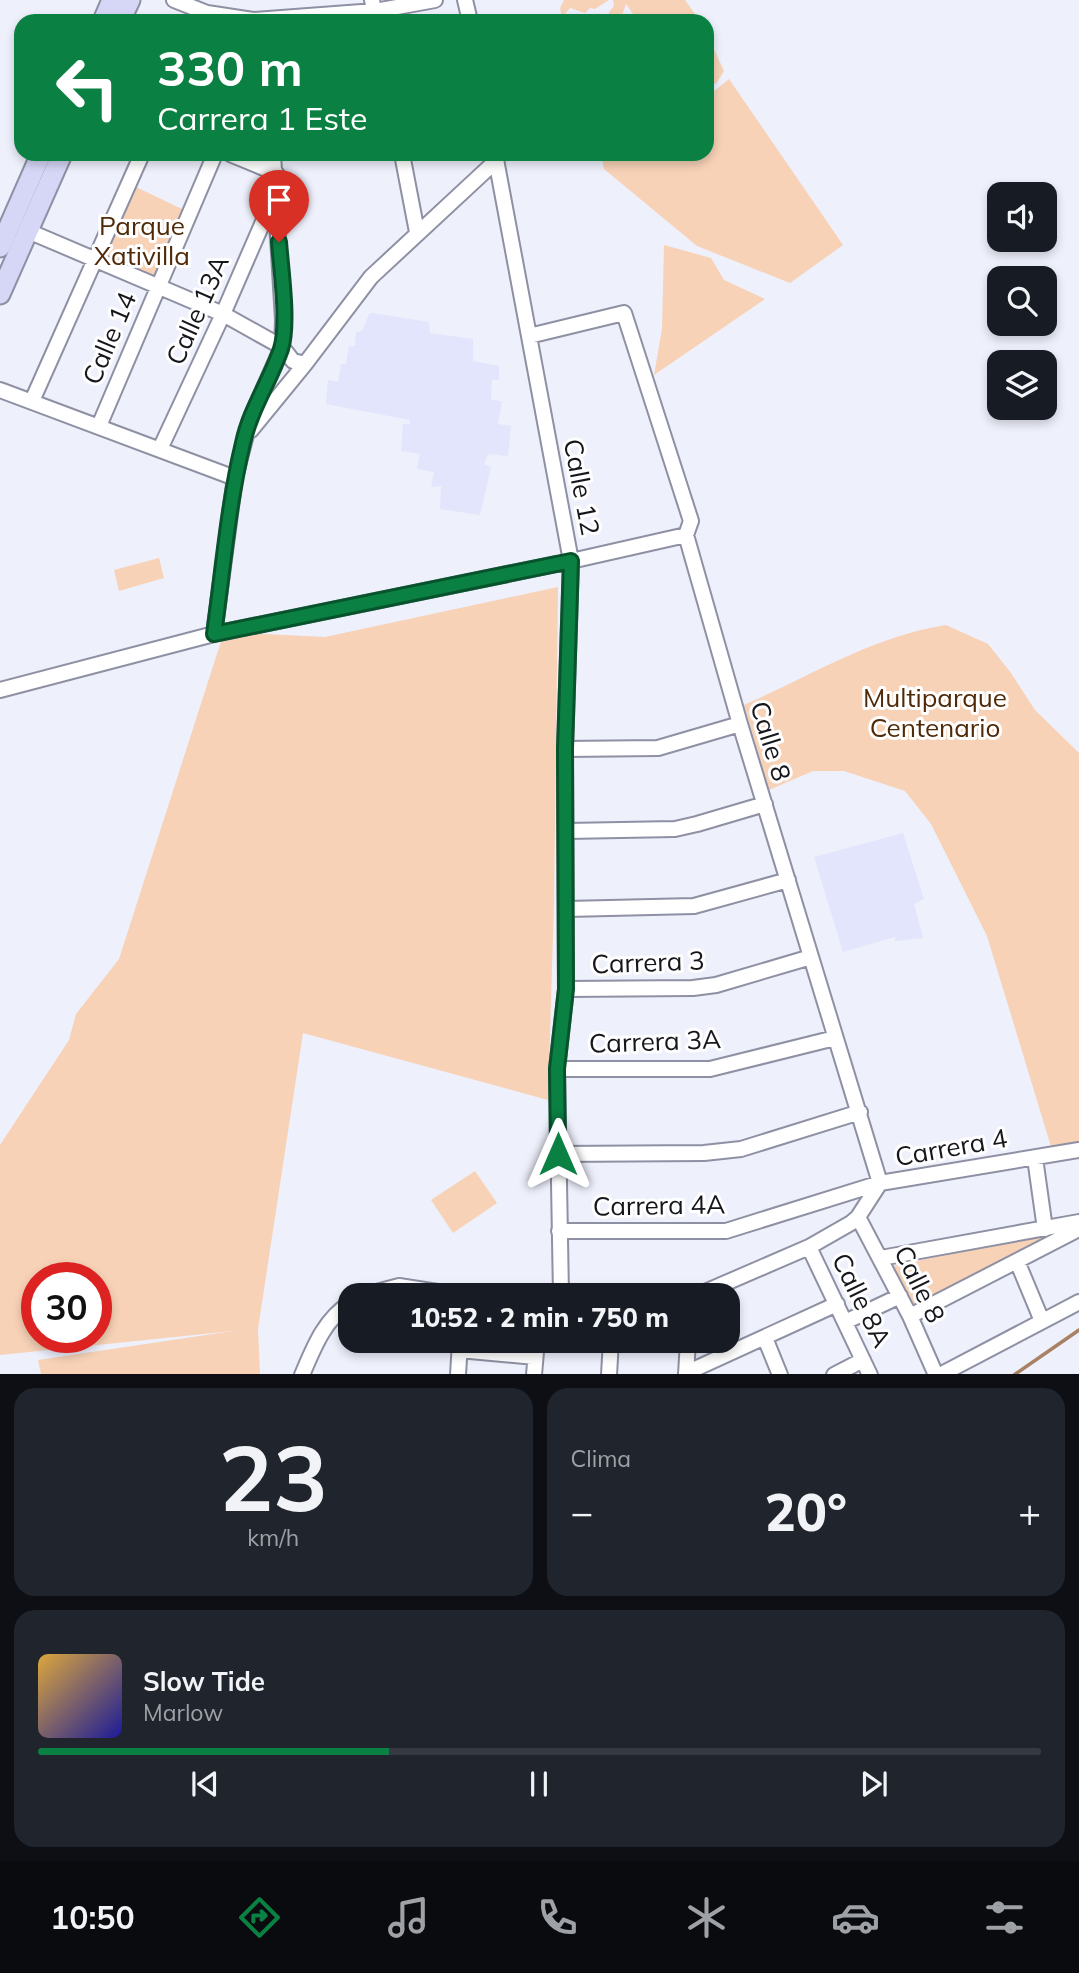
<!DOCTYPE html>
<html lang="es">
<meta charset="utf-8">
<style>
:root{--surface:#171b24;--page:#20242c;--text:#f1f3f6;--muted:#9ea1a6;--line:#363941;--accent:#0b8043}
body{margin:0;font-family:Mulish,sans-serif;background:var(--page);color:var(--text);height:100vh;display:flex;flex-direction:column;font-size:26px;white-space:nowrap}
*{box-sizing:border-box;margin:0}
p{font-size:23px;color:var(--muted)}
.icon{flex:none;width:38px;height:38px;fill:none;stroke:currentColor;stroke-width:2;stroke-linecap:round;stroke-linejoin:round}
.map{position:relative;height:1374px;overflow:hidden}
.drawer{display:flex;flex-direction:column;gap:14px;padding:14px;background:#0d0f14;flex:1}
.drawer>*{flex:none}
.banner{position:absolute;left:14px;top:14px;width:700px;height:147px;border-radius:21px;box-shadow:0 4px 10px #0003;background:#0b8043;color:#fff;overflow:hidden}
.controls{position:absolute;left:987px;top:182px;display:grid;gap:14px}
.controls a{display:grid;place-items:center;width:70px;height:70px;border-radius:14px;background:var(--surface);box-shadow:0 4px 10px #0003;font-size:35px}
.speed{position:absolute;left:21px;top:1262px;display:flex;gap:14px;font-size:35px;font-weight:700;text-align:center}
.speed>*{display:grid;place-content:center;width:91px;height:91px;border-radius:50%;background:var(--surface);box-shadow:0 4px 10px #0003;line-height:1}
.speed .limit{border:10px solid #d22;background:#fff;color:#111}
.pin{position:absolute;display:grid;place-items:center;width:60px;height:60px;color:#fff;margin:-72px -30px;border-radius:50% 50% 50% 0;rotate:-45deg;box-shadow:0 0 7px #0007}
.pin .icon{rotate:45deg}
.me{position:absolute;width:77px;margin:-38px;rotate:0deg;stroke-linejoin:round;filter:drop-shadow(0 0 5px #0008)}
.turn{display:flex;align-items:center;gap:24px;height:147px;padding:0 28px;font-size:32px}
.turn .icon{width:91px;height:91px;stroke-width:2.5}
.turn b{display:block;font-size:49px;line-height:60px}
.big{font-size:52px;font-weight:800;line-height:1.1}
.drawer .widget{flex:1;display:flex;flex-direction:column;justify-content:center;gap:10px;min-width:0;padding:0 24px;border-radius:21px;background:var(--page)}
.drawer .dial{align-items:center;gap:0}
.dial b{font-size:91px;line-height:1}
.song{display:flex;align-items:center;gap:21px}
.cover{width:84px;height:84px;border-radius:10px;background:linear-gradient(135deg,hsl(40 70% 55%),hsl(240 70% 35%))}
.played{height:7px;border-radius:4px;background:linear-gradient(90deg,var(--accent) 35%,var(--line) 35%)}
.keys{display:flex;justify-content:space-around;direction:ltr}
.heat{display:flex;justify-content:space-between;align-items:center;font-size:38px;direction:ltr}
.drawer .tiles{flex:1;display:grid;gap:14px;grid-template-columns:1fr 1fr}
.widget:last-child{grid-column:span 2}
.trip{position:absolute;left:338px;top:1283px;width:402px;height:70px;border-radius:21px;background:var(--surface);box-shadow:0 4px 10px #0003;font-weight:800;line-height:70px;text-align:center}
.tab-bar{display:flex;height:112px;justify-content:space-around;align-items:center;background:#090b0e;color:var(--muted)}
.tab-bar .icon{width:49px;height:49px}
.tab-bar .active{color:var(--accent)}
.tab-bar b{font-size:32px;color:var(--text)}
.map>svg:first-child{display:block}
.built{fill:#e3e5fc}
.green{fill:#f7d2b7;fill-rule:evenodd}
.lines{fill:none;stroke-linecap:round;stroke-linejoin:round}
.stream{stroke:#a98165;stroke-width:3.5}
.minor-casing{stroke:#8e90a3;stroke-width:18}
.secondary-casing{stroke:#8e90a3;stroke-width:23}
.minor{stroke:#fff;stroke-width:14}
.secondary{stroke:#d6d6f7;stroke-width:19}
.route-casing{stroke:#07532c;stroke-width:18}
.route{stroke:#0b8043;stroke-width:12}
.labels{text-anchor:middle;dominant-baseline:central;stroke-width:6;stroke-linejoin:round;paint-order:stroke}
.park-label{font-size:26px;fill:#502a08;stroke:#fefefe}
.street-label{font-size:26px;fill:#15151c;stroke:#fefefe}
</style>
<div class="map">
<svg width="1079" height="1375" viewBox="0 0 1079 1375">
<rect width="100%" height="100%" fill="#eef0fc"/>
<path class="built" d="M372 313 429 322 430 333 473 339V361L499 366V380H492L491 399 502 402 498 424 511 426 508 456 488 454 484 464 491 467 480 515 440 509 441 486 431 487 434 472 417 469 420 454 401 451 403 424H410V420L326 404 328 380 338 382 341 364H346L349 346H355L356 332 362 331 369 314Z
M903 833 924 899 914 904 923 938 895 941V937L843 952 814 857Z"/>
<path class="green" d="M564 0H609L595 9 590 8 585 13 570 8 562 17 560 8Z
M613 0H685L700 21H638L626 4 620 21H609V12L614 6Z
M707 34 724 71 716 84 707 79Z
M729 79 843 245 790 283 697 246 604 169 601 154H707V91L713 92Z
M136 187 184 210 156 277 106 256Z
M664 245 711 258 724 280 765 299 654 375 662 329Z
M159 558 164 578 119 591 114 570Z
M558 587 554 904 548 1100 303 1033 258 1329 260 1374H41L38 1360 233 1331 0 1355V1145L69 1040 76 1014 119 959 224 632 325 637ZM37 1278H96V1337H37Z
M946 625 988 644 1011 673 1035 710 1079 753V1144L1052 1150 987 936 931 824 905 791 844 771H813L769 790 744 705C810 676 874 636 946 625Z
M475 1171 497 1203 453 1233 431 1200Z
M1071 1229 912 1307 893 1266Z"/>
<g class="lines">
<path class="stream" d="M1014 1375 1079 1330"/>
<defs>
<path id="minor" d="M174 0 207 13 253 20 375 11 435 0
M372 0 376 21
M465 0 470 21
M230 154 276 173
M402 154 417 232
M495 154 571 561 565 749 566 989 557 1069 561 1295
M28 231 223 314 282 347 293 361 305 364
M529 336 624 313 691 521 686 535 740 724 880 1183
M0 390 235 478
M32 401 142 154
M99 426 215 154
M251 430 305 364 371 277 497 160
M160 449 223 314 276 192
M214 634 235 477 250 420 282 347 283 320 273 154
M0 690 214 634 571 561 686 535
M565 749 658 748 740 724
M567 831 675 829 697 824 765 804
M567 909 694 906 788 880
M566 989 693 988 716 985 811 957
M557 1069H710L835 1038
M558 1154 704 1153 741 1149 860 1112
M1035 1158 1045 1229
M858 1217 910 1316 936 1375
M559 1231H726L880 1183 1079 1150
M809 1247 870 1375
M881 1258 1079 1222
M1017 1261 1042 1321
M365 1295 399 1286 457 1295
M698 1295 809 1247 851 1223 858 1217 880 1183
M910 1316 1079 1229
M845 1322 900 1296
M765 1338 780 1375
M459 1350 535 1357
M686 1373 837 1304
M302 1375C314 1347 324 1320 350 1303
M458 1375 460 1342
M534 1375 537 1340
M609 1375 611 1340
M686 1375 688 1340
M834 1375 863 1360
M940 1375 1079 1302"/>
<path id="secondary" d="M103 21 112 0
M120 21 130 0
M0 247 41 154
M0 294 62 154"/>
</defs>
<use href="#minor" class="minor-casing"/>
<use href="#secondary" class="secondary-casing"/>
<use href="#minor" class="minor"/>
<use href="#secondary" class="secondary"/>
</g>
<g class="lines">
<defs>
<path id="route" d="M279 242C281 269 289 324 281 349 270 381 250 410 243 443 228 506 223 570 214 634L571 561 565 749 566 989 557 1069 558 1154"/>
</defs>
<use href="#route" class="route-casing"/>
<use href="#route" class="route"/>
</g>
<g class="labels">
<g class="park-label">
<text x="142" y="225">Parque<tspan x="142" dy="30">Xativilla</tspan></text>
<text x="935" y="697">Multiparque<tspan x="935" dy="30">Centenario</tspan></text>
</g>
<g class="street-label">
<text transform="translate(197 310) rotate(-66)">Calle 13A</text>
<text transform="translate(109 338) rotate(-67)">Calle 14</text>
<text transform="translate(582 487) rotate(79)">Calle 12</text>
<text transform="translate(771 741) rotate(73)">Calle 8</text>
<text transform="translate(648 962) rotate(-2)">Carrera 3</text>
<text transform="translate(655 1041) rotate(-2)">Carrera 3A</text>
<text transform="translate(951 1147) rotate(-10)">Carrera 4</text>
<text transform="translate(659 1205) rotate(-1)">Carrera 4A</text>
<text transform="translate(920 1284) rotate(64)">Calle 8</text>
<text transform="translate(862 1300) rotate(64)">Calle 8A</text>
</g>
</g>
</svg>
<div class="controls">
<a><svg class="icon" aria-label="sound" viewBox="0 0 24 24"><path d="M4 9h4l5-4v14l-5-4H4zM17 9q2 3 0 6"/></svg></a>
<a><svg class="icon" aria-label="search" viewBox="0 0 24 24"><circle cx="10" cy="10" r="6"/><path d="M15 15l6 6"/></svg></a>
<a><svg class="icon" aria-label="layers" viewBox="0 0 24 24"><path d="M12 4l9 5-9 5-9-5zM3 14l9 5 9-5"/></svg></a>
</div>
<div class="speed"><div class="limit">30</div></div>
<div class="pin" style="left:279px;top:242px;background:#d93025"><svg class="icon" aria-label="arrive" viewBox="0 0 24 24"><path d="M6 21V4h12l-3 4 3 4H6"/></svg></div>
<svg class="me" style="left:558px;top:1154px" viewBox="-20 -20 40 40"><path d="M0-17L14 15 0 8-14 15z" fill="#0b8043" stroke="#fff" stroke-width="4"/></svg>
<div class="trip">10:52 · 2 min · 750 m</div>
<div class="banner">
<div class="turn"><svg class="icon" aria-label="left" viewBox="0 0 24 24"><path d="M17 20v-9H6M10 6l-5 5 5 5"/></svg><div><b>330 m</b>Carrera 1 Este</div></div>
</div>
</div>
<section class="drawer">
<div class="tiles">
<div class="widget dial"><b>23</b><p>km/h</p></div>
<div class="widget"><p>Clima</p>
<div class="heat"><a>−</a><b class="big">20°</b><a>+</a></div>
</div>
<div class="widget">
<div class="song"><i class="cover"></i><div><b>Slow Tide</b><p>Marlow</p></div></div>
<div class="played"></div>
<div class="keys"><svg class="icon" aria-label="previous" viewBox="0 0 24 24"><path d="M18 5L8 12l10 7zM5 5v14"/></svg><svg class="icon" aria-label="pause" viewBox="0 0 24 24"><path d="M8 5v14M16 5v14"/></svg><svg class="icon" aria-label="next" viewBox="0 0 24 24"><path d="M6 5l10 7-10 7zM19 5v14"/></svg></div>
</div>
</div>
</section>
<nav class="tab-bar">
<b>10:50</b>
<svg class="icon active" aria-label="directions" viewBox="0 0 24 24"><path d="M12 3l9 9-9 9-9-9zM9 14v-3h6M13 9l2 2-2 2"/></svg>
<svg class="icon" aria-label="music" viewBox="0 0 24 24"><path d="M9 18V5l10-2v13"/><circle cx="6" cy="18" r="3"/><circle cx="16" cy="16" r="3"/></svg>
<svg class="icon" aria-label="phone" viewBox="0 0 24 24"><path d="M5 4h4l2 5-3 2q2 4 5 5l2-3 5 2v4C11 20 4 13 5 4z"/></svg>
<svg class="icon" aria-label="climate" viewBox="0 0 24 24"><path d="M12 3v18M4 7l16 10M4 17L20 7"/></svg>
<svg class="icon" aria-label="car" viewBox="0 0 24 24"><path d="M5 17H2v-5l4-1 3-4h7l3 4 3 1v5h-3M9 17h6M6 11h13"/><circle cx="7" cy="17" r="2"/><circle cx="17" cy="17" r="2"/></svg>
<svg class="icon" aria-label="filters" viewBox="0 0 24 24"><path d="M4 7h16M4 17h16"/><circle cx="9" cy="7" r="2"/><circle cx="15" cy="17" r="2"/></svg>
</nav>
